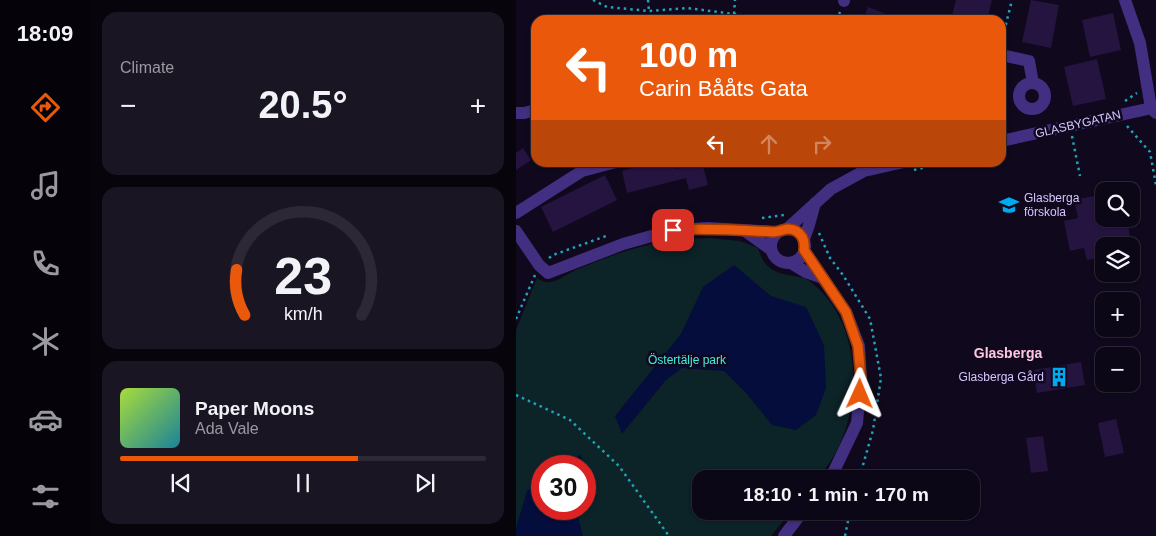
<!DOCTYPE html>
<meta charset="utf-8">
<style>
:root{--surface:#0c0716;--page:#1a1523;--text:#f1f3f6;--muted:#9a99a1;--line:#2c2835;--accent:#ea580c}
body{margin:0;font-family:Helvetica,sans-serif;background:var(--page);color:var(--text);height:100vh;display:flex;flex-direction:column;font-size:19px;white-space:nowrap}
*{box-sizing:border-box;margin:0}
p{font-size:16px;color:var(--muted)}
.icon{flex:none;width:28px;height:28px;fill:none;stroke:currentColor;stroke-width:2;stroke-linecap:round;stroke-linejoin:round}
.map{position:relative;flex:1;overflow:hidden}
.drawer{display:flex;flex-direction:column;gap:12px;padding:12px;background:#07040c;width:426px}
.drawer>*{flex:none}
.guide{position:absolute;left:15px;top:15px;width:475px;height:152px;border-radius:15px;box-shadow:0 1px 4px #0004,0 0 0 1px var(--line);background:#ea580c;color:#fff;overflow:hidden}
.buttons{position:absolute;left:579px;top:182px;display:grid;gap:10px}
.buttons a{display:grid;place-items:center;width:45px;height:45px;border-radius:10px;background:var(--surface);box-shadow:0 1px 4px #0004,0 0 0 1px var(--line);font-size:25px}
.speed{position:absolute;left:15px;top:455px;display:flex;gap:10px;font-size:25px;font-weight:700;text-align:center}
.speed>*{display:grid;place-content:center;width:65px;height:65px;border-radius:50%;background:var(--surface);box-shadow:0 1px 4px #0004,0 0 0 1px var(--line);line-height:1}
.speed .limit{border:8px solid #d22;background:#fff;color:#111}
.pin{position:absolute;display:grid;place-items:center;width:42px;height:42px;color:#fff;margin:-21px;border-radius:10px;box-shadow:0 2px 8px #0006}
.me{position:absolute;width:55px;margin:-28px;rotate:1deg;stroke-linejoin:round;filter:drop-shadow(0 0 4px #0008)}
.turn{display:flex;align-items:center;gap:18px;height:105px;padding:0 25px;font-size:22px}
.turn .icon{width:65px;height:65px;stroke-width:2.5}
.turn b{display:block;font-size:35px;line-height:42px}
.lanes{display:flex;align-items:center;height:48px;padding:0 25px;background:#0003;justify-content:center;gap:25px;direction:ltr}
.lanes .off{opacity:.35}
.big{font-size:38px;font-weight:700;line-height:1.1}
.drawer .card{flex:1;display:flex;flex-direction:column;justify-content:center;gap:8px;min-width:0;padding:0 18px;border-radius:15px;background:var(--page)}
.drawer .dial{align-items:center;gap:0}
.dial svg{height:130px;overflow:visible;fill:none;stroke:var(--line);stroke-width:7;stroke-linecap:round;text-anchor:middle}
.dial text{fill:var(--text);stroke:none}
.song{display:flex;align-items:center;gap:15px}
.cover{width:60px;height:60px;border-radius:8px;background:linear-gradient(135deg,hsl(80 70% 55%),hsl(190 70% 35%))}
.played{height:5px;border-radius:2px;background:linear-gradient(90deg,var(--accent) 65%,var(--line) 65%)}
.keys{display:flex;justify-content:space-around;direction:ltr}
.heat{display:flex;justify-content:space-between;align-items:center;font-size:28px;direction:ltr}
.trip{position:absolute;left:176px;top:470px;width:288px;height:50px;border-radius:15px;background:var(--surface);box-shadow:0 1px 4px #0004,0 0 0 1px var(--line);font-weight:700;line-height:50px;text-align:center}
main{display:flex;flex:1;min-height:0}
.dock{display:flex;flex-direction:column;width:90px;justify-content:space-around;align-items:center;background:#050309;color:var(--muted)}
.dock .icon{width:35px;height:35px}
.dock .active{color:var(--accent)}
.dock b{font-size:22px;color:var(--text)}
.map>svg:first-child{display:block}
.green{fill:#0c2327;fill-rule:evenodd}
.water{fill:#040d3c}
.building{fill:#251340}
.lines{fill:none;stroke-linecap:round;stroke-linejoin:round}
.path{stroke:#1fa4b9;stroke-width:2.5;stroke-dasharray:2.5 4;stroke-linecap:butt}
.minor{stroke:#422f81;stroke-width:12}
.route-casing{stroke:#983908;stroke-width:12}
.route{stroke:#ea580c;stroke-width:9}
.labels{text-anchor:middle;dominant-baseline:central;stroke-width:5;stroke-linejoin:round;paint-order:stroke}
.street-label{font-size:12px;fill:#d7c5ff;stroke:#10091d}
.poi-label{font-size:12px;fill:#d7c5ff;stroke:#10091d;text-anchor:start}
.park-label{font-size:12px;fill:#45ebe2;stroke:#10091d}
.neighbourhood-label{font-size:14px;font-weight:bold;fill:#ffc7e0;stroke:#10091d}
</style>
<main>
<nav class="dock">
<b>18:09</b>
<svg class="icon active" aria-label="directions" viewBox="0 0 24 24"><path d="M12 3l9 9-9 9-9-9zM9 14v-3h6M13 9l2 2-2 2"/></svg>
<svg class="icon" aria-label="music" viewBox="0 0 24 24"><path d="M9 18V5l10-2v13"/><circle cx="6" cy="18" r="3"/><circle cx="16" cy="16" r="3"/></svg>
<svg class="icon" aria-label="phone" viewBox="0 0 24 24"><path d="M5 4h4l2 5-3 2q2 4 5 5l2-3 5 2v4C11 20 4 13 5 4z"/></svg>
<svg class="icon" aria-label="climate" viewBox="0 0 24 24"><path d="M12 3v18M4 7l16 10M4 17L20 7"/></svg>
<svg class="icon" aria-label="car" viewBox="0 0 24 24"><path d="M5 17H2v-5l4-1 3-4h7l3 4 3 1v5h-3M9 17h6M6 11h13"/><circle cx="7" cy="17" r="2"/><circle cx="17" cy="17" r="2"/></svg>
<svg class="icon" aria-label="filters" viewBox="0 0 24 24"><path d="M4 7h16M4 17h16"/><circle cx="9" cy="7" r="2"/><circle cx="15" cy="17" r="2"/></svg>
</nav>
<section class="drawer">
<div class="card"><p>Climate</p>
<div class="heat"><a>−</a><b class="big">20.5°</b><a>+</a></div>
</div>
<div class="card dial"><svg viewBox="0 0 100 80">
<path d="M14 69A42 42 0 1 1 86 69"/>
<path d="M14 69A42 42 0 0 1 9 41" stroke="#ea580c"/>
<text x="50" y="56" font-size="32" font-weight="700">23</text>
<text x="50" y="72" font-size="11">km/h</text>
</svg></div>
<div class="card">
<div class="song"><i class="cover"></i><div><b>Paper Moons</b><p>Ada Vale</p></div></div>
<div class="played"></div>
<div class="keys"><svg class="icon" aria-label="previous" viewBox="0 0 24 24"><path d="M18 5L8 12l10 7zM5 5v14"/></svg><svg class="icon" aria-label="pause" viewBox="0 0 24 24"><path d="M8 5v14M16 5v14"/></svg><svg class="icon" aria-label="next" viewBox="0 0 24 24"><path d="M6 5l10 7-10 7zM19 5v14"/></svg></div>
</div>
</section>
<div class="map">
<svg width="640" height="536" viewBox="0 0 640 536">
<rect width="100%" height="100%" fill="#10091d"/>
<path class="green" d="M194 238 224 241 242 248C248 268 257 273 278 276 283 277 288 277 292 280 342 316 347 391 324 444 319 456 310 468 301 479H185V511H275L255 536H0V330L21 278C35 288 43 278 56 272 60 269 65 268 70 266 98 254 129 244 159 240 171 238 183 239 194 238ZM26 466H69V509H26Z"/>
<path class="water" d="M218 265 255 296 290 307 308 345 310 388 300 415 280 430 256 425 231 394 208 371 166 368 149 381 106 434 99 416 165 334 187 287Z
M64 455 77 475 69 497V466H48Z
M26 481V509H64L62 516 67 536H0V528L11 491Z"/>
<path class="building" d="M440 0H476L471 20H435Z
M515 0 543 5 535 48 506 42Z
M352 7 383 19V20H347Z
M597 13 605 50 574 57 566 20Z
M581 59 590 99 557 106 548 67Z
M7 148 15 160 0 170V153Z
M137 162H158L160 169 186 162 192 185 173 190 170 178 111 193 106 171Z
M89 175 101 200 37 232 25 207Z
M588 194V219H611L614 237 600 241 601 246H588V257L571 260 568 248 554 251 548 221 562 218 558 200Z
M565 362 569 385 521 393 517 370Z
M600 419 608 453 589 457 582 423Z
M527 436 532 471 515 473 510 438Z"/>
<g class="lines">
<path class="path" d="M77 0 91 7 133 11 171 8 218 14 255 20
M132 0 133 11
M218 14 219 0
M321 20 324 12
M485 44 496 0
M609 101 621 93
M611 126 634 152 640 185
M556 136 564 176
M398 170 430 162
M246 218 268 215
M303 233 314 258 327 275 354 319 365 378 357 430 343 479
M33 258 37 255 93 235
M0 319 19 275
M0 395 54 420 103 466 153 536
M329 536 334 511"/>
<path class="minor" d="M609 0 624 43 635 108 640 113
M328 1V0
M485 55 513 61 517 83
M503 96a13 13 0 1 1 26 0a13 13 0 1 1-26 0Z
M0 113H8L20 110
M485 141 640 107
M0 213 66 171 100 162
M272 228 315 189 348 171 388 162
M255 246a17 17 0 1 1 34 0a17 17 0 1 1-34 0Z
M0 231 23 265 32 273 107 244 157 230 192 228 260 232
M229 231 254 249
M288 239 293 225 299 203
M288 250 330 312 343 346 345 379 341 423 318 471 312 479
M275 263 290 272 307 278
M268 536 287 511"/>
</g>
<g class="lines">
<defs>
<path id="route" d="M157 230C191 228 224 230 257 232 265 232 271 226 280 231 287 235 289 242 288 250L330 312 342 346 345 379 344 394"/>
</defs>
<use href="#route" class="route-casing"/>
<use href="#route" class="route"/>
</g>
<defs>
<symbol id="school-bare" viewBox="-9 -9 18 18"><path d="M0-5L7-2L0 1L-7-2ZM-4 1L0 2.5L4 1V4Q0 6-4 4Z" fill="#00a9f0" stroke="#10091d" stroke-width="2.5" paint-order="stroke"/></symbol>
<symbol id="building-bare" viewBox="-9 -9 18 18"><path d="M-4-6H4V6H1V3H-1V6H-4ZM-2.5-4.3h1.7v1.8h-1.7ZM.8-4.3h1.7v1.8H.8ZM-2.5-1h1.7V.8h-1.7ZM.8-1h1.7V.8H.8Z" fill="#00a9f0" stroke="#10091d" stroke-width="2.5" paint-order="stroke"/></symbol>
</defs>
<g fill-rule="evenodd">
<use href="#school-bare" x="479" y="191" width="28" height="28"/>
<use href="#building-bare" x="529" y="363" width="28" height="28"/>
</g>
<g class="labels">
<g class="street-label">
<text transform="translate(562 124) rotate(-13)">GLASBYGATAN</text>
</g>
<g class="poi-label">
<text x="508" y="198">Glasberga<tspan x="508" dy="14">förskola</tspan></text>
<text x="528" y="377" text-anchor="end">Glasberga Gård</text>
</g>
<g class="park-label">
<text x="171" y="360">Östertälje park</text>
</g>
<g class="neighbourhood-label">
<text x="492" y="353">Glasberga</text>
</g>
</g>
</svg>
<div class="buttons">
<a><svg class="icon" aria-label="search" viewBox="0 0 24 24"><circle cx="10" cy="10" r="6"/><path d="M15 15l6 6"/></svg></a>
<a><svg class="icon" aria-label="layers" viewBox="0 0 24 24"><path d="M12 4l9 5-9 5-9-5zM3 14l9 5 9-5"/></svg></a>
<a>+</a>
<a>−</a>
</div>
<div class="speed"><div class="limit">30</div></div>
<div class="pin" style="left:157px;top:230px;background:#d93025"><svg class="icon" aria-label="arrive" viewBox="0 0 24 24"><path d="M6 21V4h12l-3 4 3 4H6"/></svg></div>
<svg class="me" style="left:344px;top:394px" viewBox="-20 -20 40 40"><path d="M0-17L14 15 0 8-14 15z" fill="#ea580c" stroke="#fff" stroke-width="4"/></svg>
<div class="trip">18:10 · 1 min · 170 m</div>
<div class="guide">
<div class="turn"><svg class="icon" aria-label="left" viewBox="0 0 24 24"><path d="M17 20v-9H6M10 6l-5 5 5 5"/></svg><div><b>100 m</b>Carin Bååts Gata</div></div>
<div class="lanes"><svg class="icon" aria-label="left" viewBox="0 0 24 24"><path d="M17 20v-9H6M10 6l-5 5 5 5"/></svg><svg class="icon off" aria-label="ahead" viewBox="0 0 24 24"><path d="M12 20V5M6 11l6-6 6 6"/></svg><svg class="icon off" aria-label="right" viewBox="0 0 24 24"><path d="M7 20v-9h11M14 6l5 5-5 5"/></svg></div>
</div>
</div>
</main>
